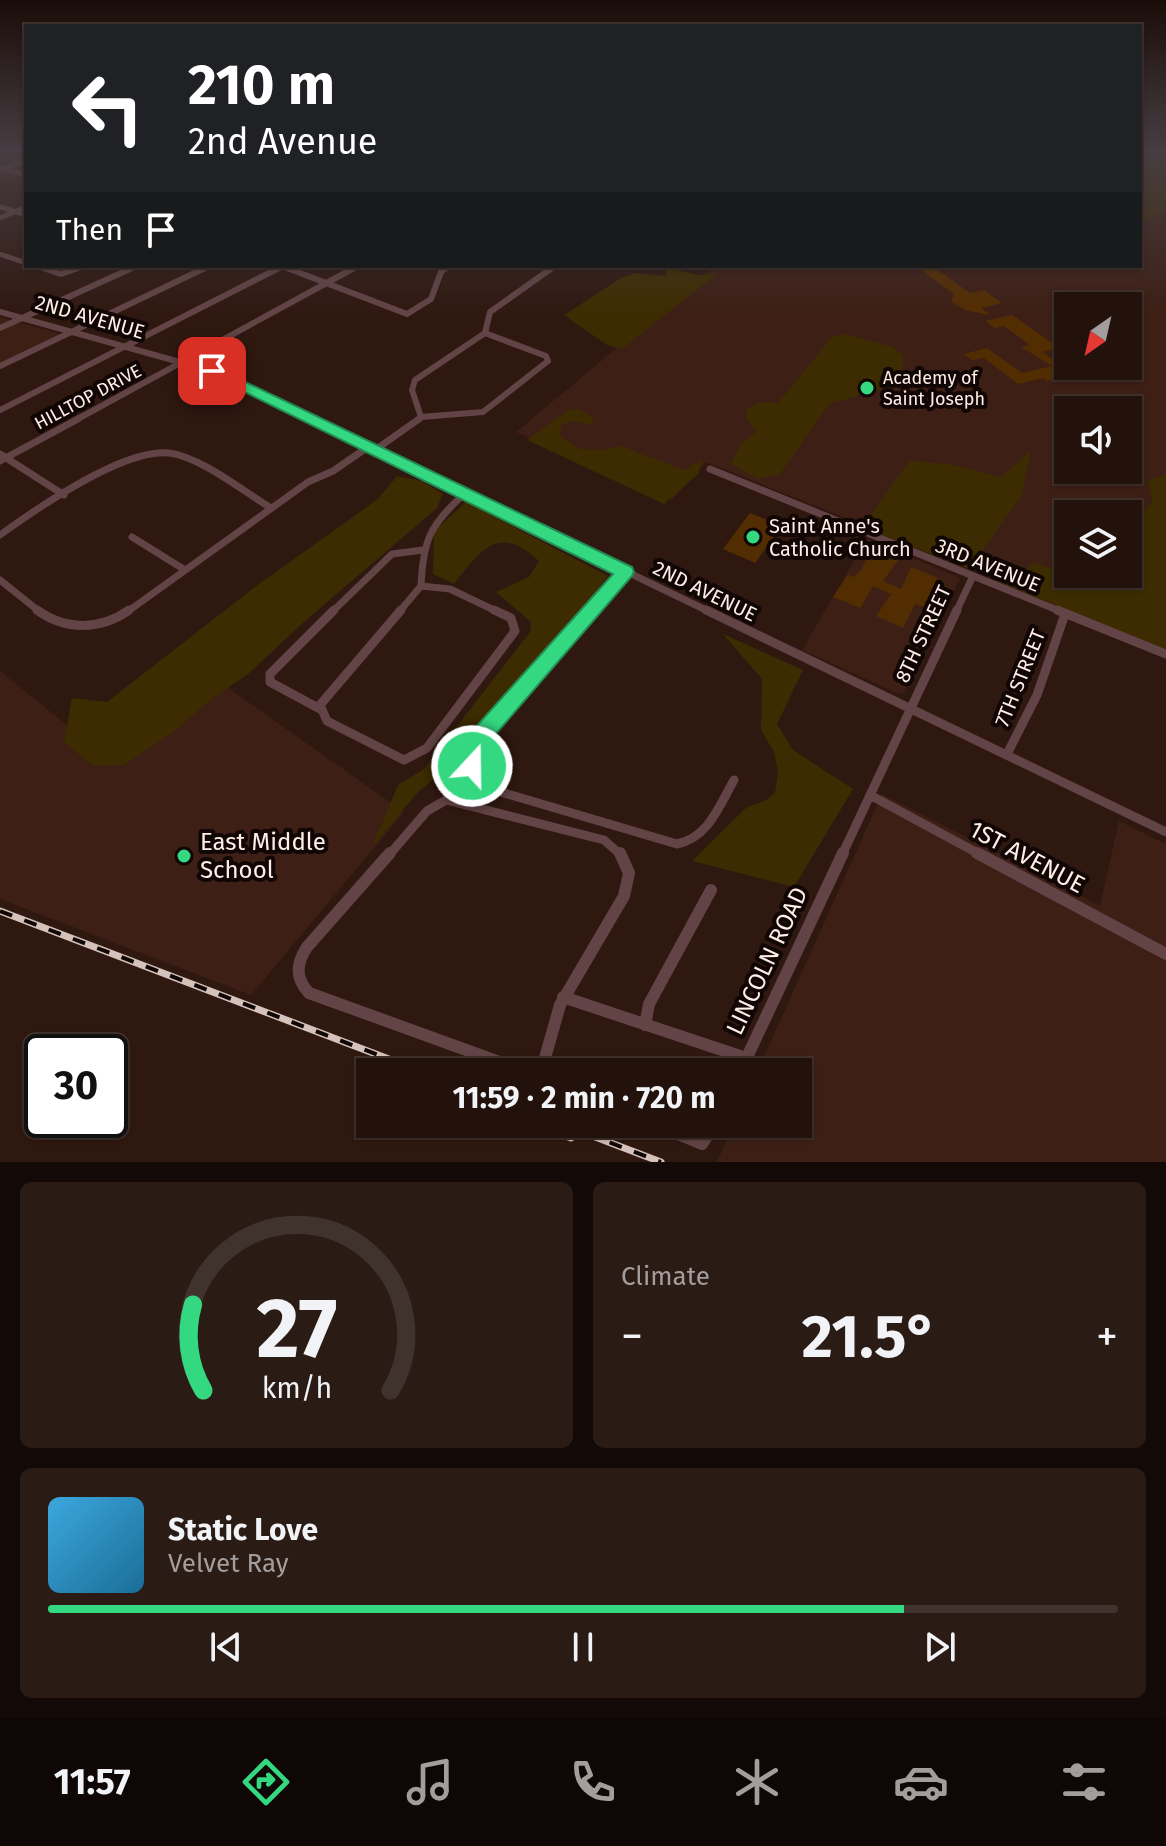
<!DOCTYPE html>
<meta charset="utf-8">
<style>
:root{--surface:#23120c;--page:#2b1b15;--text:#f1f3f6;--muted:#a39e9d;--line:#40322d;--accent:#34d881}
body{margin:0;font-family:"Fira Sans",sans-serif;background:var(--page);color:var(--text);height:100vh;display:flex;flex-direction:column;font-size:30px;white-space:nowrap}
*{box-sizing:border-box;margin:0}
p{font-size:26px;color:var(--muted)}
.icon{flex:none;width:44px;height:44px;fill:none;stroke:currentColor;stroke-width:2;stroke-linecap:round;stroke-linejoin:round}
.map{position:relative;height:1162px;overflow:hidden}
.panel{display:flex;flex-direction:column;gap:20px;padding:20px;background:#130a07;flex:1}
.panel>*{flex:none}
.guide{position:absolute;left:24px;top:24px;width:1118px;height:244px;border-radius:0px;box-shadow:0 2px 6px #0004,0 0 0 2px var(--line);background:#202124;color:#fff;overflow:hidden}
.needle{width:52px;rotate:214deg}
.fabs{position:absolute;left:1054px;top:292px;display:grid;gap:16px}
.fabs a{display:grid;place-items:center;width:88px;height:88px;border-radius:0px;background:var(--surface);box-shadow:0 2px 6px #0004,0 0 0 2px var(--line);font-size:40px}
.speed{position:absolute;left:24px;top:1034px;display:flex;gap:16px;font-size:40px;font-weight:700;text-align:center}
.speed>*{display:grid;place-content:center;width:104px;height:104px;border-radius:50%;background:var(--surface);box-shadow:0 2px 6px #0004,0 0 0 2px var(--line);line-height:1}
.speed .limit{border:4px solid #111;border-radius:12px;background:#fff;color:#111}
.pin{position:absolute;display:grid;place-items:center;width:68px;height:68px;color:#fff;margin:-34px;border-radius:16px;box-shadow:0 4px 12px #0006}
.me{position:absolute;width:88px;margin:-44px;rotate:21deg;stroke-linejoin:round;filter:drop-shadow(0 0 6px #0008)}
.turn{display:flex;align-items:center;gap:28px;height:168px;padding:0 32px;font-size:36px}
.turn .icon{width:104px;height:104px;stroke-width:2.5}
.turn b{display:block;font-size:56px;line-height:68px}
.then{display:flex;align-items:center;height:76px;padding:0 32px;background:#0003;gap:16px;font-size:30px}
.big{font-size:60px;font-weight:700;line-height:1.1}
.panel .card{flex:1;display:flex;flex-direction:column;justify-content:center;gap:12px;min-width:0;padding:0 28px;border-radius:12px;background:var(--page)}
.panel .dial{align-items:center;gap:0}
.dial svg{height:208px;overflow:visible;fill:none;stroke:var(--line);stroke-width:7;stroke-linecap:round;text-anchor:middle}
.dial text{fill:var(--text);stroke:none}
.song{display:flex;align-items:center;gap:24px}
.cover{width:96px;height:96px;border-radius:12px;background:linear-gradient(135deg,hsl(200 70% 55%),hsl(200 70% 35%))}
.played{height:8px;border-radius:4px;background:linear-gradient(90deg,var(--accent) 80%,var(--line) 80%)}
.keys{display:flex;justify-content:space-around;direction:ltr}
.heat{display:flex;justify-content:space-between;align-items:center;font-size:44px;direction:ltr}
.panel .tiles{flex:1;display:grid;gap:20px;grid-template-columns:1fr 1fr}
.card:last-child{grid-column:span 2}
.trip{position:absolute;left:356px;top:1058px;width:456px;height:80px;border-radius:0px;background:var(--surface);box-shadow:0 2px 6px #0004,0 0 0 2px var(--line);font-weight:700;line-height:80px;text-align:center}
.tabs{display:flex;height:128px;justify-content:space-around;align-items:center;background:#0e0705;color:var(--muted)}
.tabs .icon{width:56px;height:56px}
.tabs .on{color:var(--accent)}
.tabs b{font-size:36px;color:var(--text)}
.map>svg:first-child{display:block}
.built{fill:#3d1f15;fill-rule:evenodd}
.green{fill:#3d2c01}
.building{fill:#532d02}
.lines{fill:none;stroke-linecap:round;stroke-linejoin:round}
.minor-far4{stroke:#634446;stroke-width:5}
.minor-far3{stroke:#634446;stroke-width:6}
.minor-far2{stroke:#634446;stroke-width:7}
.minor-far1{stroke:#634446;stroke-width:9}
.minor{stroke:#634446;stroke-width:12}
.rail-casing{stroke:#d5c2bc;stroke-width:7}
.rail{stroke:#100604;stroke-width:4;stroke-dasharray:13;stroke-linecap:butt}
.route{fill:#34d881;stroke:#228c54;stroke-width:2}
.poi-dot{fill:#34d881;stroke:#100604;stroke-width:3}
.labels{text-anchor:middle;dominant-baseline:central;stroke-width:8;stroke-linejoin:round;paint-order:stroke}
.far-poi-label{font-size:18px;fill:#ffede8;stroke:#100604;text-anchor:start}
.far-street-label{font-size:18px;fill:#ffede8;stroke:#100604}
.street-label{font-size:20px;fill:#ffede8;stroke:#100604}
.poi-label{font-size:20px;fill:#ffede8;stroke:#100604;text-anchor:start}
.near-poi-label{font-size:24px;fill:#ffede8;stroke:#100604;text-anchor:start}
.near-street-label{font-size:24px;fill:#ffede8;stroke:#100604}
</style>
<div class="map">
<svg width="1166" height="1162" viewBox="0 0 1166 1162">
<rect width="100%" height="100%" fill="#2f1810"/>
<path class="built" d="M1140 151H1166V646L706 462 672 500 516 432 715 266H1140ZM1068 306H1128V366H1068ZM1068 410H1128V470H1068ZM1068 514H1128V574H1068Z
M0 317 60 334 0 363Z
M867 539 960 578 904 692 899 694 802 650Z
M0 671 118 766 217 680 404 812 251 995 0 899Z
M882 794 1100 906 1119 821 1166 844V1162H717L734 1124H798V1072H757Z"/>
<path class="green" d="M1140 151H1166V211L1140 224Z
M666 267 698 275 718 273 622 349 607 345 564 315 621 278 635 273 666 276Z
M845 334 893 347 903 355V366L891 386 829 404 780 474 758 479 731 464 741 443 756 432 745 416 748 408 761 402 778 403 832 337Z
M579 409 594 418 591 425 576 421 562 424 559 435 580 449 603 450 621 446 684 470 703 459 698 474 664 504 527 440 568 410Z
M1031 451 1022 495 969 569 867 529 873 512 909 461 949 464 1001 477Z
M1166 475V649L995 581C1012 577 1023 576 1033 562L1068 574 1114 583 1123 574H1128V514H1124L1143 510 1153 503 1148 480Z
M397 476 422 481 443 494 437 508 305 621 248 674 209 701 176 730 124 765H92L64 742 72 698 107 702 259 584 378 499Z
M466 502 608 576 576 619 446 769 419 791 372 847 398 785 424 769 530 632 531 622 496 592 529 577 539 561C498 523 481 550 454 584L433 574 434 531Z
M723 634 803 670 777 724 793 750 853 789 794 887 692 861 747 807 765 801 775 793 778 772 774 752 761 730 762 679Z"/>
<path class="building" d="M915 266H932L970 293 984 290 1002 303 981 308 990 315 965 310 952 302 953 293Z
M1012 315 1059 348 1043 352 1058 363H1068V366H1101V369L1047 381 1043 378 1018 384 984 358 972 360 964 354 987 348 1022 373 1052 366 1021 347 1030 345 1004 326 995 328 985 321Z
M750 513 782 526 755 563 723 549Z
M873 548 899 559 883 581 901 589 911 567 938 578 923 607 915 604 903 628 876 616 891 594 873 586 860 608 833 597 848 575 854 577 861 570Z"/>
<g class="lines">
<path class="minor-far4" d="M4 169 26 175
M0 170 26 160
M0 207 26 215
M0 218 26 207
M0 254 26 263
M36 266 50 270
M281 266 292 270
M72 270 85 266
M127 270 137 266
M201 270 210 266
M275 270 284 266
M350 270 358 266
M443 270 450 266
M549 270 555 266"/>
<path class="minor-far3" d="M43 268 61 274 78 268
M287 268 407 314 431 299 441 272 446 268
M0 312 212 371 315 421
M0 328 132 268
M0 366 205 268
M0 410 279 268
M421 417 483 412 548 361 546 356 485 333
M74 421 354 268
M416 421 421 417 412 390 415 380 485 333 490 312 552 268"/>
<path class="minor-far2" d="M311 419 710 612
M375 450 419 419
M0 454 64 495
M0 461 78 419
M710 469 1062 612
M0 535C36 509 124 448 169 453 201 457 243 491 271 508
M132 537 185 570
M0 580 40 612
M421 586 450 589 498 612
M421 586C423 540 430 525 464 494
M127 612 308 482 333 471 368 447
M332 612 392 554 423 550
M399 612 421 586
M590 612 625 572
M956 612 973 576"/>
<path class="minor-far1" d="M37 610C66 631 101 630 129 610
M401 610 320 705 327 721 404 760 427 748 515 631 511 618 494 610
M592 610 481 736C469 758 472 776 494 790L677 844C709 837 719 806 734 780
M706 610 1166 832
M1057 610 1166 654
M320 709 270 682V674L334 610
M1007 754 1037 695 1065 614
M870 795 981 855
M389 855 427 811 446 800 604 840 621 855
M842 855 957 610"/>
<path class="minor" d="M390 853 307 947C296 964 295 978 309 993L527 1072
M977 853 1166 954
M563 997 746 1058
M645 1025 649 1004 711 890
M541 1072 560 1005 624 896 629 873 620 853
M740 1072 843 853
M654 1124 702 1144 715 1124"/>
<defs>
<path id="rail" d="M0 911 423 1072
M533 1124 571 1138
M561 1124 661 1162"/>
</defs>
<use href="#rail" class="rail-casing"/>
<use href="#rail" class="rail"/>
</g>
<linearGradient id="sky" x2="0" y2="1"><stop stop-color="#1a0d09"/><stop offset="0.48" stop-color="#473d42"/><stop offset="1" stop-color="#473d42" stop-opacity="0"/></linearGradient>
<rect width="1166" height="314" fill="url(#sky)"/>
<path class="route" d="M212 366 632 567 634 572 632 576 488 743 480 773 472 776 465 773C458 757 465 743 473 730L613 574 208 374V368Z"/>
<g class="poi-dot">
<circle cx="867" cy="388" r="8"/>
<circle cx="753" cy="537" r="8"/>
<circle cx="184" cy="856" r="8"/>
</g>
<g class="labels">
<g class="far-poi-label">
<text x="883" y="378">Academy of<tspan x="883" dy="21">Saint Joseph</tspan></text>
</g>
<g class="far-street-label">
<text transform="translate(88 397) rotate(-28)">HILLTOP DRIVE</text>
</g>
<g class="street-label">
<text transform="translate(90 317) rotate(16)">2ND AVENUE</text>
<text transform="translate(988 565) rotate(22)">3RD AVENUE</text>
<text transform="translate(705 591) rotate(26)">2ND AVENUE</text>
<text transform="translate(923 634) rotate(-65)">8TH STREET</text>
<text transform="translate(1020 678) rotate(-68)">7TH STREET</text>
</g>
<g class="poi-label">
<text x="769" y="526">Saint Anne's<tspan x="769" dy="23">Catholic Church</tspan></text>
</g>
<g class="near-poi-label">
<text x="200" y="842">East Middle<tspan x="200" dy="28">School</tspan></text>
</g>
<g class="near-street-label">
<text transform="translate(1027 857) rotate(28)">1ST AVENUE</text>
<text transform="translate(767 961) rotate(-65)">LINCOLN ROAD</text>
</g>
</g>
</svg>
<div class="fabs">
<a><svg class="needle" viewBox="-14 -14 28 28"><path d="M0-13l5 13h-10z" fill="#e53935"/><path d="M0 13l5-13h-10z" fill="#a39e9d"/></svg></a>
<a><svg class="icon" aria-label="sound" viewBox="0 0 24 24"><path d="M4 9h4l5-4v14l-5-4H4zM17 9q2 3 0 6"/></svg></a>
<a><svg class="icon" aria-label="layers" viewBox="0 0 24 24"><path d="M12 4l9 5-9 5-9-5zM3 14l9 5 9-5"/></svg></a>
</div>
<div class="speed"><div class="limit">30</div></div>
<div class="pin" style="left:212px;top:371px;background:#d93025"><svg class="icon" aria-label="arrive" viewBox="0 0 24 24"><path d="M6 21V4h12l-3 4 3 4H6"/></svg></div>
<svg class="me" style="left:472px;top:766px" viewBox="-20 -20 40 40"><circle r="17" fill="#34d881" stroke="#fff" stroke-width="3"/><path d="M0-11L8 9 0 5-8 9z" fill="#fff"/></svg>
<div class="trip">11:59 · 2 min · 720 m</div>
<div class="guide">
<div class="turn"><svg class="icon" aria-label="left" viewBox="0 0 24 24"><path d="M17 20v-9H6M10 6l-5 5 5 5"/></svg><div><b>210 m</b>2nd Avenue</div></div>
<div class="then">Then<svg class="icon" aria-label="arrive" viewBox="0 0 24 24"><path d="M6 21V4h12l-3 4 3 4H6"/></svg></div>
</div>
</div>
<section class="panel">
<div class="tiles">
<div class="card dial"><svg viewBox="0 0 100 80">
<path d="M14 69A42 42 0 1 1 86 69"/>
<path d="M14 69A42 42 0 0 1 10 36" stroke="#34d881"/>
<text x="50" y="56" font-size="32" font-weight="700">27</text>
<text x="50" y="72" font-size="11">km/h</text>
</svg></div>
<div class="card"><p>Climate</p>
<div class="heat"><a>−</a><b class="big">21.5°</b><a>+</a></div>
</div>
<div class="card">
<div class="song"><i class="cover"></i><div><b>Static Love</b><p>Velvet Ray</p></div></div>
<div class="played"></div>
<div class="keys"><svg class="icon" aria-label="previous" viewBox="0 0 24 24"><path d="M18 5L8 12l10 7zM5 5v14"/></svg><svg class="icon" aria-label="pause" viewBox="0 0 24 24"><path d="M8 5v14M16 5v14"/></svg><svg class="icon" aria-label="next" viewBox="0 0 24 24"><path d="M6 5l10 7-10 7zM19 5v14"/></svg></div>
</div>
</div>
</section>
<nav class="tabs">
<b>11:57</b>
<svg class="icon on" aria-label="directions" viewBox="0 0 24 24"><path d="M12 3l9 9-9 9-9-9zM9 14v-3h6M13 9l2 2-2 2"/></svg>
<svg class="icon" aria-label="music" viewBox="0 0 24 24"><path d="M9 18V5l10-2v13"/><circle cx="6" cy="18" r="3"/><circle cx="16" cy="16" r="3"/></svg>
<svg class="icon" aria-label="phone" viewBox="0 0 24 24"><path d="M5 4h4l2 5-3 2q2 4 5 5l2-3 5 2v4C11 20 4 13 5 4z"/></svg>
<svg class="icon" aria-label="climate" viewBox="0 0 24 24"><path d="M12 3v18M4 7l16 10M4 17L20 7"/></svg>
<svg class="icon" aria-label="car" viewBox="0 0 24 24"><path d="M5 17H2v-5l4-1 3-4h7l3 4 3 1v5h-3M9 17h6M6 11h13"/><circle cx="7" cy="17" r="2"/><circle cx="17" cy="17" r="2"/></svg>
<svg class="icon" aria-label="filters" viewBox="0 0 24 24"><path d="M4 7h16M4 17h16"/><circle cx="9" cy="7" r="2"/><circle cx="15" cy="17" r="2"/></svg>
</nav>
